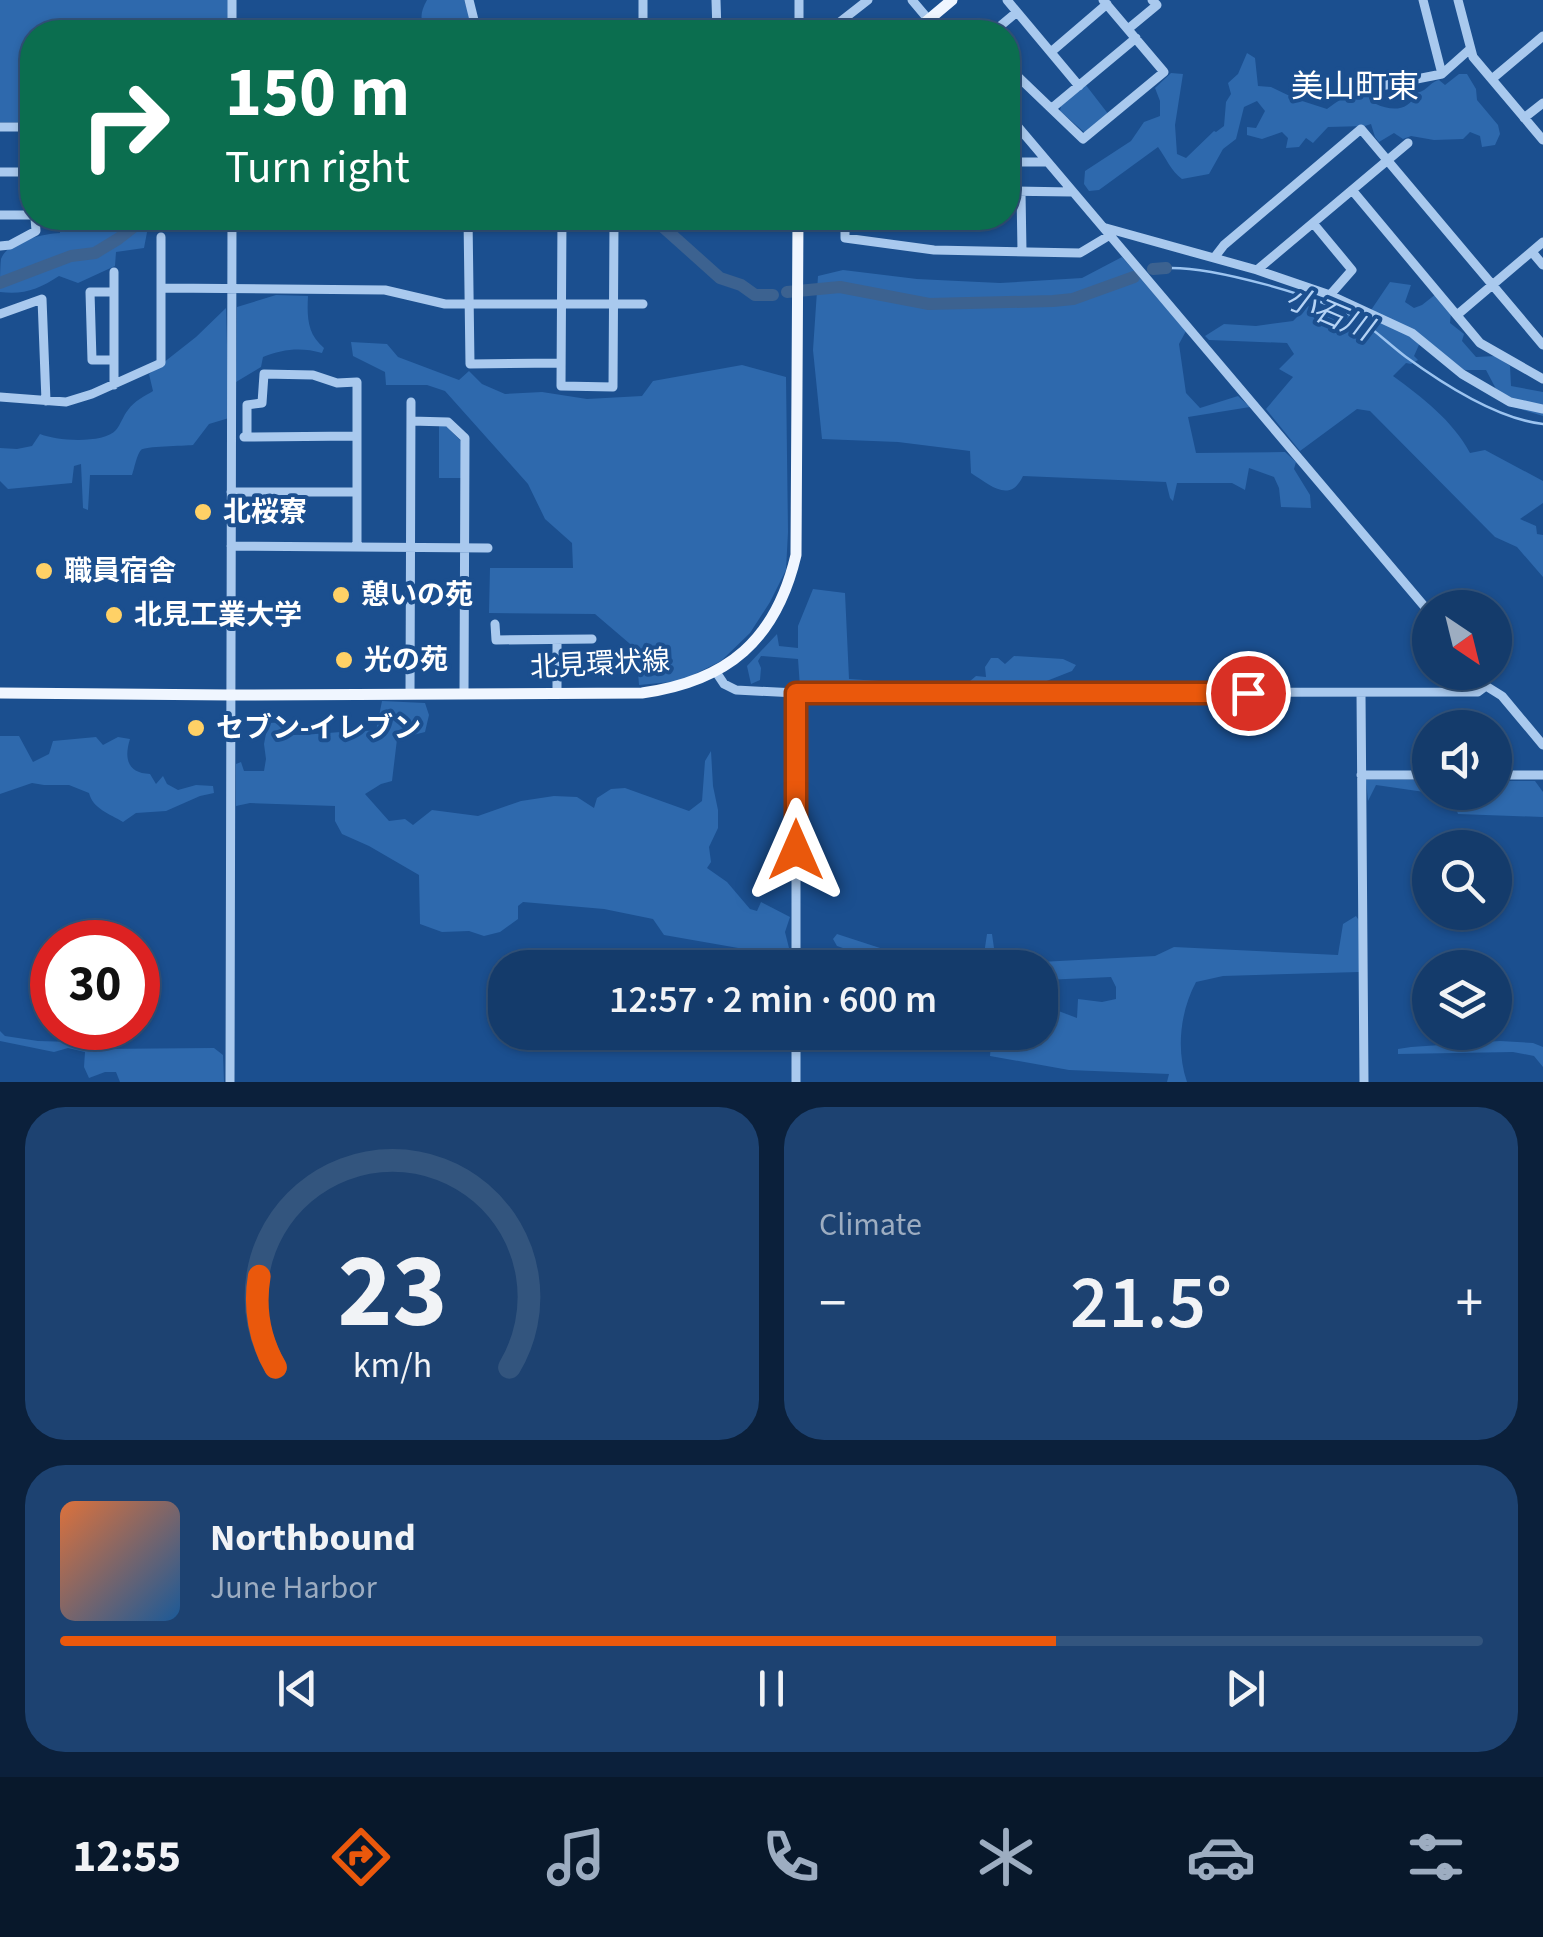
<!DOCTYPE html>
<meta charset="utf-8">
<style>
:root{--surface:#143b6b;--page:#1d4271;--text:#f1f3f6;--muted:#9dadc1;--line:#33557e;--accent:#ea580c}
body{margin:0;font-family:"Source Sans 3","Noto Sans JP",sans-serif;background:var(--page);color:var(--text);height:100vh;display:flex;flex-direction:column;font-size:38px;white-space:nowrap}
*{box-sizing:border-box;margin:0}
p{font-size:32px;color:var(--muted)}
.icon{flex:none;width:55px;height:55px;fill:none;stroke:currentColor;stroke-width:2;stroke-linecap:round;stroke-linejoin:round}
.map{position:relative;height:1082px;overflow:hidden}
.drawer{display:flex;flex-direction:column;gap:25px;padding:25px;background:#0b203b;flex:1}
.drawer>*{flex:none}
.guide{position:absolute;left:20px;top:20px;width:1000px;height:210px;border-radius:40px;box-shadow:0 2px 8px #0004,0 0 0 2px var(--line);background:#0b6e4f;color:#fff;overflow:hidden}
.needle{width:65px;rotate:145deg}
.buttons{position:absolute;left:1412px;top:590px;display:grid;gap:20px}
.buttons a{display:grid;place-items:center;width:100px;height:100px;border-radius:50%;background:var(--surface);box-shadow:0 2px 8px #0004,0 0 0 2px var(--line);font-size:50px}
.speed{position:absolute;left:30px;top:920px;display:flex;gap:20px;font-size:50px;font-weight:700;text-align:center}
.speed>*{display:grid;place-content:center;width:130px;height:130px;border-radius:50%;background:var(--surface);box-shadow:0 2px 8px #0004,0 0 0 2px var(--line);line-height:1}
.speed .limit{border:15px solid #d22;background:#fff;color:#111}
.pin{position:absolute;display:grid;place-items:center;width:85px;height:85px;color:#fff;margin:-42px;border:5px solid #fff;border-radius:50%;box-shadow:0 2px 10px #0007}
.me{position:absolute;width:110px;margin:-55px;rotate:0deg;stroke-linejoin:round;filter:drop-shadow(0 0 8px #0008)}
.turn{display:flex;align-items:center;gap:35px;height:210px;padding:0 40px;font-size:45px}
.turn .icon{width:130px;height:130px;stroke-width:2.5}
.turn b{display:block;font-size:70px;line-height:85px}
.big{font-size:75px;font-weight:600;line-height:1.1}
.drawer .tile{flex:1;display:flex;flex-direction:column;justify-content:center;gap:15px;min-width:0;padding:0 35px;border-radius:40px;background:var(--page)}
.drawer .dial{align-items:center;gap:0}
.dial svg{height:260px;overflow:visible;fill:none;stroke:var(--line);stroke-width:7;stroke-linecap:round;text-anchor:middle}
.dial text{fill:var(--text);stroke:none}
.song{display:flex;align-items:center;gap:30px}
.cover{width:120px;height:120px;border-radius:15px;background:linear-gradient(135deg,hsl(20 70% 55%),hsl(210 70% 35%))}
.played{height:10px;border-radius:5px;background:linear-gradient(90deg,var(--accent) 70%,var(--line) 70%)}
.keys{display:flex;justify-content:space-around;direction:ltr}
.heat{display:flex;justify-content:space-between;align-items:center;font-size:55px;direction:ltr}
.drawer .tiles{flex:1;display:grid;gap:25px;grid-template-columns:1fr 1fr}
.tile:last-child{grid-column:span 2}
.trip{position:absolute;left:488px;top:950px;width:570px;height:100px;border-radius:40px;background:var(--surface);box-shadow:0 2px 8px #0004,0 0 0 2px var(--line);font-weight:600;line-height:100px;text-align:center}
.dock{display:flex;height:160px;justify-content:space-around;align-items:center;background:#08182b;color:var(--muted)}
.dock .icon{width:70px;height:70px}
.dock .on{color:var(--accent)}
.dock b{font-size:45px;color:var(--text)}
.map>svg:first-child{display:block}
.green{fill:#2e69ad}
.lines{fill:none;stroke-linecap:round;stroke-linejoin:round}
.stream{stroke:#9cc4f0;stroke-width:2.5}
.river{stroke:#3c6290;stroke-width:12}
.minor{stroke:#a9c9ee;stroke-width:9}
.major{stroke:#f0f6ff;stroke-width:11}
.route-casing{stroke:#983908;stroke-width:25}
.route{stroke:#ea580c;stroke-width:18}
.poi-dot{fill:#ffd166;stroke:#1b4f8f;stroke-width:4}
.labels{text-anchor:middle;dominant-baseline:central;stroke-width:8;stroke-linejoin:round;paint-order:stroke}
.poi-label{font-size:28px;font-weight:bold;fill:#fff;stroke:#1b4f8f;text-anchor:start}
.street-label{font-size:28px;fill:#fff;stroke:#1b4f8f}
.water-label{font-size:30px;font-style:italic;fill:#b5d3f5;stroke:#1b4f8f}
.quarter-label{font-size:32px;fill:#fff;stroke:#1b4f8f}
</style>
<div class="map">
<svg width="1543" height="1082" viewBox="0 0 1543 1082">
<rect width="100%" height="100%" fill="#1b4f8f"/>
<path class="green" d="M0 0H229L228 32H32V122H0Z
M427 0H464L475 32H428C419 20 420 13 427 0Z
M1247 53 1255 58 1258 86 1271 87 1296 99 1327 109C1341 98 1357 88 1374 95L1376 104C1391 111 1409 112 1416 93 1428 91 1428 83 1439 80L1445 85 1459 74H1467L1476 89 1477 100 1498 125 1500 134 1495 145 1482 147 1480 136 1470 132 1463 139 1434 140 1411 136 1403 139 1394 133 1379 142 1375 137 1371 124 1365 126 1328 127 1313 143 1306 138 1299 147 1286 148 1288 138 1282 132 1262 139 1247 135V127L1256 128 1265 111 1257 101 1244 107 1236 139 1223 149 1209 174 1182 179C1171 171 1166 158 1158 147L1099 190 1089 191 1084 184 1085 171 1131 141 1144 122 1160 116V101L1155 88 1171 73 1183 74 1175 125 1177 154 1186 158 1214 131 1216 132 1224 126 1226 102 1231 94 1228 83 1238 74Z
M1085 84 1109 115 1088 132H1084L1060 111 1061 106Z
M60 218H160L148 227 144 248 116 252 115 266 78 283 59 276C39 289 24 295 0 292 0 282 0 268 1 259 7 241 44 234 60 233Z
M1122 257 1186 331 1179 344 1186 393 1200 408 1238 396 1250 407 1188 417 1196 453 1285 452 1296 462 1294 469 1310 495 1311 508 1281 507 1279 488 1274 477 1249 468 1245 490 1232 483H1177L1173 501 1170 498 1166 482 1023 476C1010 504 990 485 971 473L970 451 898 442 822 439 813 350 818 276 843 270 917 279 1000 283 1082 278Z
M1390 282 1411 285 1405 302 1414 308 1422 305 1436 294 1451 312 1450 323 1464 334 1462 341 1476 357 1496 356 1510 366 1511 386 1543 392V416L1504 404 1486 370H1463L1422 338 1414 356 1418 360 1411 364 1406 363 1393 376C1422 397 1453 421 1470 453L1485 450 1543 481V503L1520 519 1536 526 1537 534 1543 535V577L1517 547 1495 537 1370 411 1357 409 1300 451 1266 409 1293 377 1279 369 1294 354 1287 343 1209 340 1205 336 1224 324 1256 326 1293 321 1308 306 1367 316Z
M276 295 308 296C307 317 307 334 324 348L322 353C301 347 283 349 263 357L261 367 236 382 237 307Z
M226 308 229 418 209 424 193 445C184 446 144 446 141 450 137 454 134 469 132 475H90L88 510 83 508 81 464 74 466 72 483 8 489 0 481V448L17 449 32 446 40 434C56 441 104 444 116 430 121 424 123 416 128 410 134 401 145 396 153 391L149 374 196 337Z
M351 342 387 344 398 357 459 380 469 371 482 384 505 394 542 392 587 399 642 396 653 381 742 365 786 377 788 532 786 570 770 602 750 633 721 661 681 681 639 685 636 649 595 614 489 613 490 568H573L572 543 545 519 528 484 445 391 427 385H386L385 372 353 356Z
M439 426H446L461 441V478H439Z
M813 589 845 593 849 679 908 683 917 682 922 686 920 689 800 687 798 659 761 656 758 661 761 668 760 680 751 684 747 666 777 634 779 646 798 648V626Z
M1014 656 1063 659 1076 665 1072 671 1044 682 953 690 951 687 969 682 976 676 986 677 985 667 991 658H998L1005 664Z
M382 701 425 703 429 715 425 732 413 735 398 731 392 781 381 784 365 794 389 821 405 819 413 825 432 810 478 816 521 801 554 796 577 797 594 808 597 798 611 789 625 788 689 811 702 801 705 761 711 751 713 786 718 810V828L709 847 711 862 707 868 727 882 750 909 757 911 761 902 790 917 785 932 792 960 791 967H784L778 955 664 935 653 919 604 909 523 902 518 906V919L500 932 484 936 469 931 442 932 420 924 419 875 369 846 342 834 335 821V806L250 803 236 806V764L241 762 244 771H264L266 759 264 744 268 723 292 722 294 735C322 735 348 730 376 731Z
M0 736H19L33 762 49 754 53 741 96 737 103 745 118 737 130 739C124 758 127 773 150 774L156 784 163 776 167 784 178 790 196 785 213 786 214 793 200 796 166 811 136 813 123 822C110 814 93 809 89 793L69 785H44L32 783 0 794Z
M1366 780H1430V792H1495V781H1535L1543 792V817L1458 814 1452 796 1376 785 1368 801Z
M1356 916 1360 922 1359 972 1223 976 1196 982C1180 1012 1176 1050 1187 1082H1167L1169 1074 1069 1070 990 1056 991 1044 987 1036 931 1033 1040 1032V1004L1077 1018 1078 999 1102 1002 1116 999V987L1111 977 1044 980 1040 979V968L899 967 837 946 833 939 837 934 920 961H983L987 934H992L994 948 1004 964 1155 956 1174 947 1338 955 1343 924Z
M0 1031 5 1036 38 1041 73 1042 95 1049 214 1048 223 1055 224 1082H120L116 1072H105L89 1078 84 1067 85 1052 68 1048 54 1052 0 1041Z
M1500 1041 1533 1043 1543 1047V1067L1534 1056 1513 1052 1398 1054V1049L1411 1047Z"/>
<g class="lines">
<path class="stream" d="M1166 268C1212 266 1318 296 1358 319 1375 330 1390 345 1406 357 1443 384 1498 419 1543 424"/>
<path class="river" d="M653 218 720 278 741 285 755 295H773
M1153 269 1166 268
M0 283 71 256 95 253 118 239 145 218
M787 292 840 287 929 304 1053 301 1073 299 1134 277"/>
<path class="minor" d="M469 0 477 32
M643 0V32
M716 0 717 32
M799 0V32
M912 0 939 32
M1007 0 1079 86
M1423 0 1442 74 1470 49
M1458 0 1473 57 1543 140
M1128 29 1157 5 1152 0
M232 32V0
M827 32 868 0
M993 32 1017 12
M1051 52 1107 4
M1008 67 1083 139 1164 72 1103 0
M1492 79 1543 36
M1371 88 1442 74
M1052 108 1136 38
M1008 115 1430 613
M1524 118 1543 103
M0 127H32
M1008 162H1047
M0 172H32
M1352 190 1480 343 1543 379
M1008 191 1072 192
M1021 192 1022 251
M0 215H32
M468 218 470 364 561 363
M562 218 561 386 613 387 614 224 572 218
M845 218V238L934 250 1080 253 1110 235
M1313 223 1352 270 1330 295
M1106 228 1257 270 1330 295 1412 333 1462 374 1510 402 1543 409
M0 246 10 245 36 231 35 218
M1532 252 1543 265
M1214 258 1224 245 1361 129 1543 345
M1257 270 1408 143
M114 272V385
M162 288 385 290 445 304H643
M114 292H90L92 360H114
M0 314 42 299 46 401
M1457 315 1543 242
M0 397 66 402 92 394 161 363V237
M411 421 448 422 465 438 464 694
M244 437 356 436
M247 437V405L262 403 264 374 313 375 337 383 357 382V546
M231 492H356
M231 546 488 548
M495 624 496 640 592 639
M557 640V693
M716 672 724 684 736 690 796 693 1478 692 1486 686
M1480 672 1485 677 1486 686 1502 696 1543 745
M796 693V968
M1361 693 1364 1082
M410 694 411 402
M1361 775H1430
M1495 775H1543
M796 1032V1082
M230 1082 232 218"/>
<path class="major" d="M914 32 952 0
M0 693 231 695 642 693C728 681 776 640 796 555L798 218"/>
</g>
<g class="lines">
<defs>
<path id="route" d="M796 850V693H1248"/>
</defs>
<use href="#route" class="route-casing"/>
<use href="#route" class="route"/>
</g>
<g class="poi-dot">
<circle cx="203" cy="512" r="10"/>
<circle cx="44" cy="571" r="10"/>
<circle cx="341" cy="595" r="10"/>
<circle cx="114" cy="615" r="10"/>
<circle cx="344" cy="660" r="10"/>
<circle cx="196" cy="728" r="10"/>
</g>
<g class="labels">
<g class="poi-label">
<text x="223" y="512">北桜寮</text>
<text x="64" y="571">職員宿舎</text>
<text x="361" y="595">憩いの苑</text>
<text x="134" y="615">北見工業大学</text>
<text x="364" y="660">光の苑</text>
<text x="216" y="728">セブン-イレブン</text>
</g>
<g class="street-label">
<text transform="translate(600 664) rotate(-3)">北見環状線</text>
</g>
<g class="water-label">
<text transform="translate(1329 314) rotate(23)">小石川</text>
</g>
<g class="quarter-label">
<text x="1355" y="87">美山町東</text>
</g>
</g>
</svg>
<div class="buttons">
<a><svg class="needle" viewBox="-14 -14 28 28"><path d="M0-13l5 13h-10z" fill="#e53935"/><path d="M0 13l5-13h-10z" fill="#9dadc1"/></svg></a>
<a><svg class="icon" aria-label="sound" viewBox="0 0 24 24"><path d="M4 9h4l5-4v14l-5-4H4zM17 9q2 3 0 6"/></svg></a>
<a><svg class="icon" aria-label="search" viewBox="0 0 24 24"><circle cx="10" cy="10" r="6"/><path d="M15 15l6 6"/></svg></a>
<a><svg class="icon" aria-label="layers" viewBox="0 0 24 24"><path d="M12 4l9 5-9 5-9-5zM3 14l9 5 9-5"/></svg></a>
</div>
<div class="speed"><div class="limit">30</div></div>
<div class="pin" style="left:1248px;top:693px;background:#d93025"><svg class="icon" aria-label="arrive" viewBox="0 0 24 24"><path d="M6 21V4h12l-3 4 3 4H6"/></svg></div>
<svg class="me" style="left:796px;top:850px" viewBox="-20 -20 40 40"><path d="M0-17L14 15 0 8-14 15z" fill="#ea580c" stroke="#fff" stroke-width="4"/></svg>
<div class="trip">12:57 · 2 min · 600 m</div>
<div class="guide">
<div class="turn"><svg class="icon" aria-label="right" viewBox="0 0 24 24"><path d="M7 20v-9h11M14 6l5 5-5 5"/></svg><div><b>150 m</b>Turn right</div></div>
</div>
</div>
<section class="drawer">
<div class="tiles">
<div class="tile dial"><svg viewBox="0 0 100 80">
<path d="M14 69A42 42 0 1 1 86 69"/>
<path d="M14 69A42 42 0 0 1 9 41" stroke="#ea580c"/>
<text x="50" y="56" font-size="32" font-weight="700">23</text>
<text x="50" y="72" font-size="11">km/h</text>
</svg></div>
<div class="tile"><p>Climate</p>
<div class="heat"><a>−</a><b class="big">21.5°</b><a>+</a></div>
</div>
<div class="tile">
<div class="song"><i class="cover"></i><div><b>Northbound</b><p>June Harbor</p></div></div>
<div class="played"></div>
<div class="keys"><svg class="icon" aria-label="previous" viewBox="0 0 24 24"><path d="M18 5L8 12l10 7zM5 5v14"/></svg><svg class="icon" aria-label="pause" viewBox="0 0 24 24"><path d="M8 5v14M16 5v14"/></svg><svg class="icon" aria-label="next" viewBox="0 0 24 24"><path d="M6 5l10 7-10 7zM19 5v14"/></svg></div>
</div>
</div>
</section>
<nav class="dock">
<b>12:55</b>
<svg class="icon on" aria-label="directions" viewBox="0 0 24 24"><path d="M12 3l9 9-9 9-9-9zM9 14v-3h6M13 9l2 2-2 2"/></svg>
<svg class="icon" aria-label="music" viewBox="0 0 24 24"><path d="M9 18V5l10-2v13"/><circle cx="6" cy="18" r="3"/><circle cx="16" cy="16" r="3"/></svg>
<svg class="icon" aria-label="phone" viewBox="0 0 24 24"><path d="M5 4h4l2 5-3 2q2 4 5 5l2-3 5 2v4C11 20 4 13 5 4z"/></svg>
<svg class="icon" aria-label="climate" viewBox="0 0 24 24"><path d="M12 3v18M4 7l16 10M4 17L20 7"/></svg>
<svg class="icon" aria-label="car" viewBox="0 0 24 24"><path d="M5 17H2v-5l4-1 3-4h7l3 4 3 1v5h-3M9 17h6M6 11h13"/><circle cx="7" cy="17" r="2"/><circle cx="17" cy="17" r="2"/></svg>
<svg class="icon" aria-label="filters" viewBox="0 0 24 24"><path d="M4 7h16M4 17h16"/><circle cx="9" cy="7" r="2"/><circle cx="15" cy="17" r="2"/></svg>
</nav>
